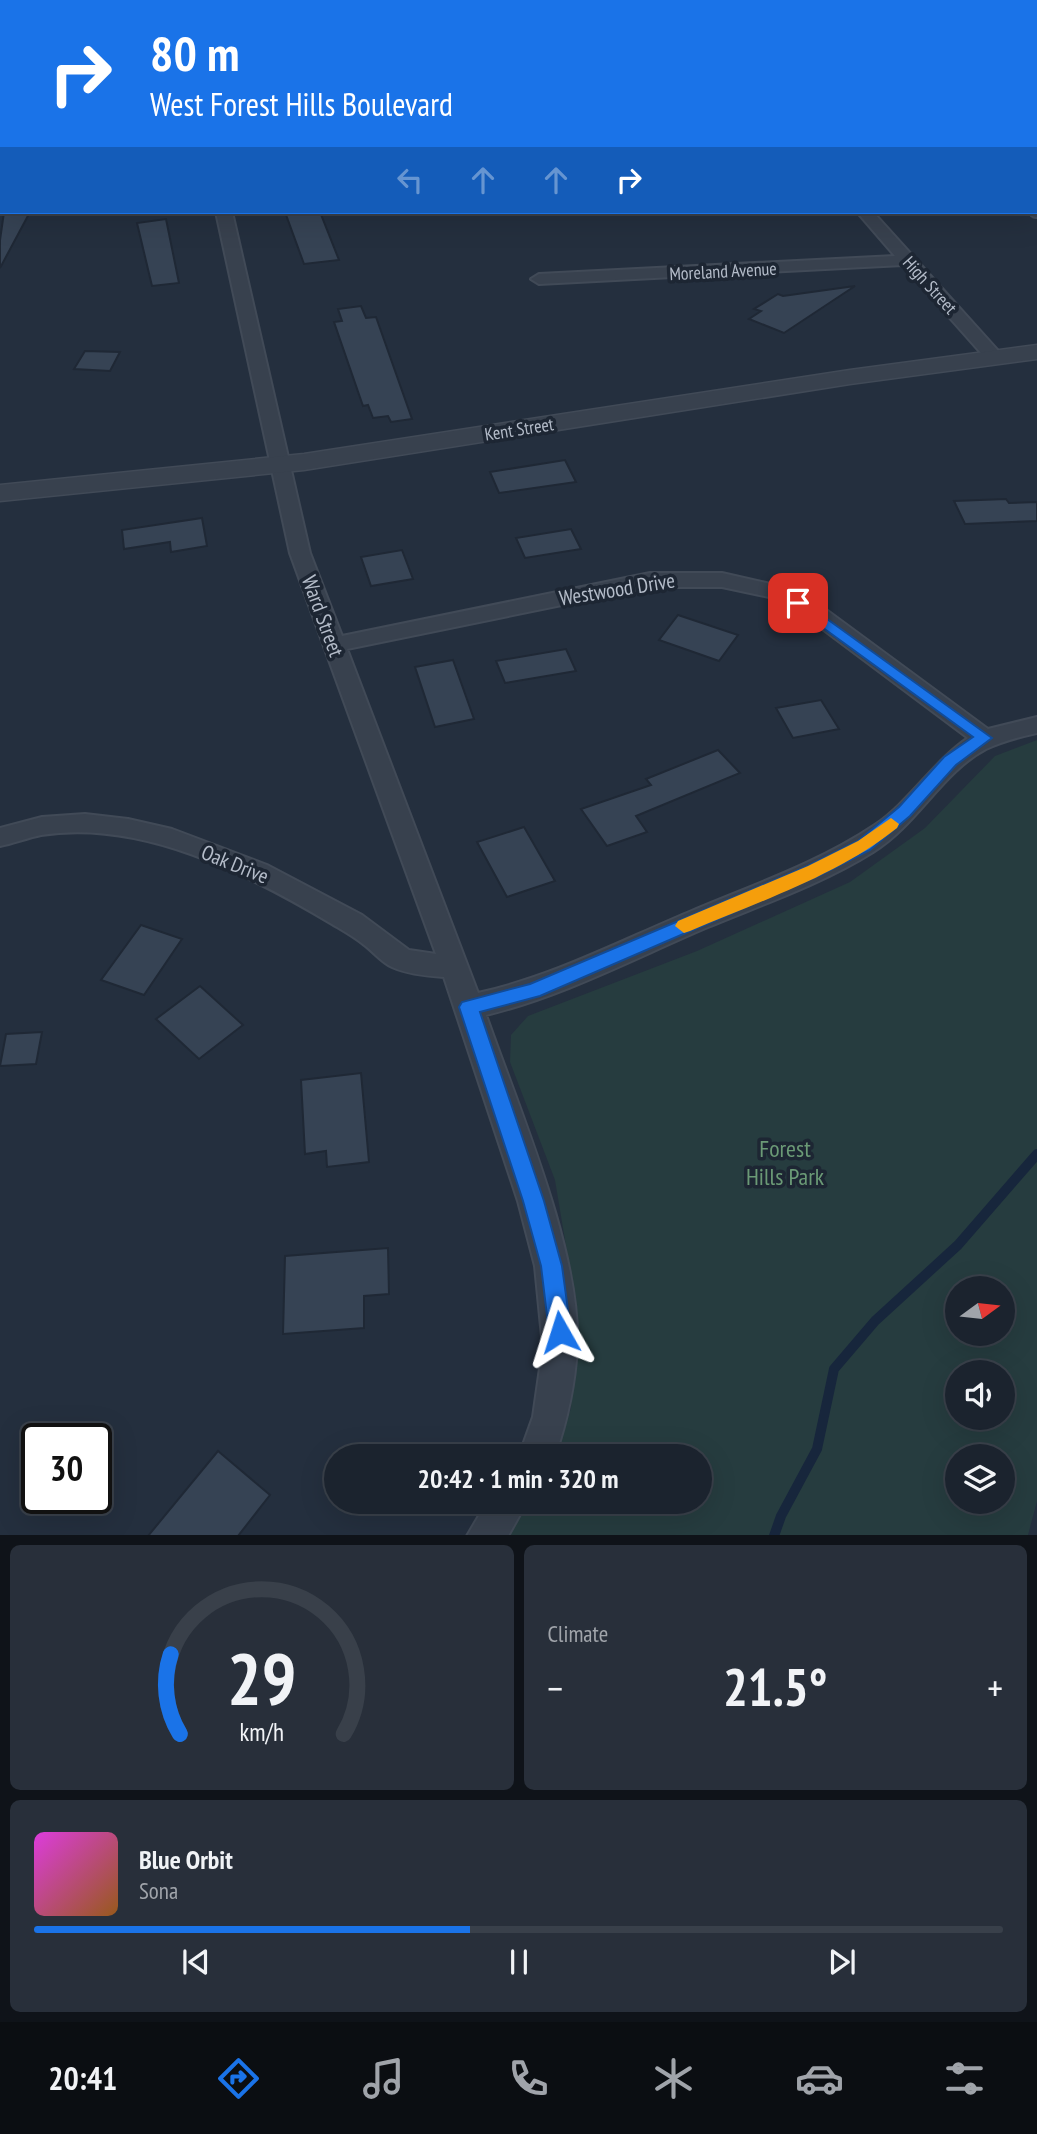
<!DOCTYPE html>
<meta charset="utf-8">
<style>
:root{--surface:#1b232e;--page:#282f3a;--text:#f1f3f6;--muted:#a0a4aa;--line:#39404a;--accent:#1a73e8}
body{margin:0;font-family:"PT Sans Narrow",sans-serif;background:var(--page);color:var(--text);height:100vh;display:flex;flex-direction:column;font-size:26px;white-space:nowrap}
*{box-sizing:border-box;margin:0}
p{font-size:23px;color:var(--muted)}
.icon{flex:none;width:38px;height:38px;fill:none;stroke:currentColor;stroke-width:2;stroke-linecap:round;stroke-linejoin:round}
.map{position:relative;height:1535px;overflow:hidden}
.side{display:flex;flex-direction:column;gap:10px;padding:10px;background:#0f1319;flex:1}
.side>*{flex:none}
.guide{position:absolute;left:0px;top:0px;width:1038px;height:214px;box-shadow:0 7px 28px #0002,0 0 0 2px var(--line);background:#1a73e8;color:#fff;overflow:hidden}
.needle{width:46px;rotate:75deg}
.tools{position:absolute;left:945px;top:1276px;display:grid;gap:14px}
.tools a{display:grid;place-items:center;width:70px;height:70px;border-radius:50%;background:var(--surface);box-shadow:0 7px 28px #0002,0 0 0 2px var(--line);font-size:35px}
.speed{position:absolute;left:21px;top:1423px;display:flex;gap:14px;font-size:35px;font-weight:700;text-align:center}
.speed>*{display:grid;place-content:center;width:91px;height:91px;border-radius:50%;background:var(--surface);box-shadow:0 7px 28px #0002,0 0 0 2px var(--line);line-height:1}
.speed .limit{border:4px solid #111;border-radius:10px;background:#fff;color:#111}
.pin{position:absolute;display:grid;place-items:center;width:60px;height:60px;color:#fff;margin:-30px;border-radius:14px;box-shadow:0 4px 10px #0006}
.me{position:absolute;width:77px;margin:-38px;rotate:354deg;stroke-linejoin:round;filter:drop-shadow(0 0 5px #0008)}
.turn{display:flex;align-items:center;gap:24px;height:147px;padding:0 35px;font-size:32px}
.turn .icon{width:91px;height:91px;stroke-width:2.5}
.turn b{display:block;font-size:49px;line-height:60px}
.lanes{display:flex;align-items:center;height:66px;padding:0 35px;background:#0003;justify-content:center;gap:35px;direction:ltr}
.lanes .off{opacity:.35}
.big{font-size:52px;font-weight:700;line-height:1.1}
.side .card{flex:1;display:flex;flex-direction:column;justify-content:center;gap:10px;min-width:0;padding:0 24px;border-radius:10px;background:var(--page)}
.side .dial{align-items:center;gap:0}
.dial svg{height:182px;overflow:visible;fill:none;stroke:var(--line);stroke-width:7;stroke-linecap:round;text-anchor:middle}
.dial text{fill:var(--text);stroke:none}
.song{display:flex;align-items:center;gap:21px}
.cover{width:84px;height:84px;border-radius:10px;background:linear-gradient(135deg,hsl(300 70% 55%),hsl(30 70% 35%))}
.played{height:7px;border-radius:4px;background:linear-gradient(90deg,var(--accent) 45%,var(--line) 45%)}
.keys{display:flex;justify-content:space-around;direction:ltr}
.heat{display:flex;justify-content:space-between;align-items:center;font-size:38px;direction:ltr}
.side .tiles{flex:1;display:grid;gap:10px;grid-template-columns:1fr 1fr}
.card:last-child{grid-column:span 2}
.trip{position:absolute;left:324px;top:1444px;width:388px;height:70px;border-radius:35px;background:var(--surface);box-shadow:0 7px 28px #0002,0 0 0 2px var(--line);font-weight:700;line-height:70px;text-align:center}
.dock{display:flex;height:112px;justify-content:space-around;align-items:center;background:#0b0e12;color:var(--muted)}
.dock .icon{width:49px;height:49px}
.dock .on{color:var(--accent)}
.dock b{font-size:32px;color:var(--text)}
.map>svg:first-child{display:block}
.green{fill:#263c3f;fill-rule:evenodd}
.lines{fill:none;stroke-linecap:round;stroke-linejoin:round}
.stream-far1{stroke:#17263c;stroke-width:3.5}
.stream{stroke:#17263c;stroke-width:10}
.building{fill:#364354;stroke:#1f2835;stroke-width:2}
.service-casing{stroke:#414a57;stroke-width:16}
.minor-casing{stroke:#414a57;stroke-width:4}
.tertiary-casing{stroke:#414a57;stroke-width:3}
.service{stroke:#38414e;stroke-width:12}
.minor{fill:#38414e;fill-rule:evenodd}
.tertiary{fill:#38414e;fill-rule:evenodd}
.route{fill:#1a73e8;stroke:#114b97;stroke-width:2}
.slow{fill:#f59e0b}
.labels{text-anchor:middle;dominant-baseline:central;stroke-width:7;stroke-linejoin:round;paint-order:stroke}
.far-street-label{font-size:18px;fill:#b4bcc9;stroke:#1d2633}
.street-label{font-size:21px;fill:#b4bcc9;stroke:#1d2633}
.near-park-label{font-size:24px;fill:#6b9a76;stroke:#1d2633}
</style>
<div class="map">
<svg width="1037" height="1536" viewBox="0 0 1037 1536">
<rect width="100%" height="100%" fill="#242f3e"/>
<path class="green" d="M1037 740V1501L1028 1535 506 1536 530 1502H700V1456H555L571 1408 575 1300 555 1180 510 1062 511 1035 528 1016 697 951 850 882 925 828 995 756ZM957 1288H1003V1334H957ZM957 1372H1003V1418H957ZM957 1456H1003V1502H957Z"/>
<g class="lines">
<path class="stream-far1" d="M365 2 370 0"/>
<path class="stream" d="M774 1536 781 1516 817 1449 834 1369 875 1321 958 1245 1037 1154"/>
</g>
<path class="building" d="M4 212H30L0 268V240Z
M285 212H320L339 260 304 264Z
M166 219 179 283 152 286 137 223Z
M855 286 784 333 749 319 761 311 754 309 778 294 783 296Z
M361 306 366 318 376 317 412 419 391 422 388 416 373 418 368 405 363 406 334 322 342 321 338 309Z
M85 351 120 352 110 371 74 369Z
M565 460 576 482 499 493 490 472Z
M1006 499 1009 503 1037 502V521L965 524 954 501Z
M202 518 207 546 171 552 170 542 124 549 122 530Z
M571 529 581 549 525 558 516 538Z
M402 550 413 579 371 586 361 557Z
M678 615 738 635 719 661 659 640Z
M566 649 576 671 505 683 496 661Z
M453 660 474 719 435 727 415 667Z
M821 700 839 729 793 738 776 708Z
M718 750 740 773 636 816 647 832 607 846 581 809 651 785 646 779Z
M524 827 555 881 507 897 477 842Z
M141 925 182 939 144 995 101 980Z
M200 986 243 1025 199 1059 156 1019Z
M42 1032 36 1064 0 1066 6 1034Z
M361 1073 369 1162 327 1167 326 1151 305 1154 301 1080Z
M388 1248 389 1294 364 1296V1328L283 1334 285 1256Z
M218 1451 270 1495 238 1536H148Z"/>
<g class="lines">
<defs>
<path id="service" d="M1036 211H1037"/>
<path id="minor" d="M236 0H249L235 2Z
M780 0H809L810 2H781Z
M997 0H1010L1011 2H998Z
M1036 24 1037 25V33L1036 32Z
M1036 113H1037V121H1036Z
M216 212H232L310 553 342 636 650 573H722L784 587 821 606 988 729 1037 717V733C1019 737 1003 741 986 749 942 772 917 825 873 852 822 884 763 904 708 927 635 958 564 996 486 1015 518 1107 581 1251 577 1347 575 1385 567 1421 555 1456H519L533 1417 543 1347 535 1266 518 1201 444 977C426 976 408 974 392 967 381 962 373 951 363 944 353 936 342 930 332 924 248 874 142 819 41 835 27 838 14 843 0 846V828L42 817 85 814 128 819 172 829 267 865 362 915 409 950 436 954 290 553ZM650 587H722L769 597 805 616 968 738C932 763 910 801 875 825 817 864 750 886 687 913 618 942 551 977 478 993L347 649Z
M857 212H873L1001 354 1004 358 1001 362H989L903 265 539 284 531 279 539 274 895 256Z
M487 1502H527L508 1536H467Z"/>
<path id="tertiary" d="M1037 345V359L850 384 304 470 0 501V485L304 454 850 370Z"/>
</defs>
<use href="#service" class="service-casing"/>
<use href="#minor" class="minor-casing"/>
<use href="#tertiary" class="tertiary-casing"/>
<use href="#service" class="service"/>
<use href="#minor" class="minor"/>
<use href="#tertiary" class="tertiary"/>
</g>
<path class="route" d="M798 598 992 738 956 765 910 816 870 850 820 875 540 996 480 1012 544 1201 562 1266 571 1332 567 1339 560 1342 552 1339 549 1332 541 1266 523 1201 459 1007 462 1002 530 984 808 866 858 841 899 807 944 757 973 737 793 606 791 603Z"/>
<path class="slow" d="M891 818 899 824 897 828C837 876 760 901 690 931L684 933 675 926 678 921 808 866 858 841Z"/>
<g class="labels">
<g class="far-street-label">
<text transform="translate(723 271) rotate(-3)">Moreland Avenue</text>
<text transform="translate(930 285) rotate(48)">High Street</text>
<text transform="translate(519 429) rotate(-9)">Kent Street</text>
</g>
<g class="street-label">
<text transform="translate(617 589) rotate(-9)">Westwood Drive</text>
<text transform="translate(323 616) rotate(70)">Ward Street</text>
<text transform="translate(235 864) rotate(22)">Oak Drive</text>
</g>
<g class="near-park-label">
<text x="785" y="1148">Forest<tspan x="785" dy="28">Hills Park</tspan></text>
</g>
</g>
</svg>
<div class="tools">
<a><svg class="needle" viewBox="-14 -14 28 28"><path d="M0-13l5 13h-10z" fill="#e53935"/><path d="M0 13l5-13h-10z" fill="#a0a4aa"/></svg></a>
<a><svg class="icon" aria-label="sound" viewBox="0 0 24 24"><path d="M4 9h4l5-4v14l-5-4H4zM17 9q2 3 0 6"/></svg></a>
<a><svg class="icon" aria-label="layers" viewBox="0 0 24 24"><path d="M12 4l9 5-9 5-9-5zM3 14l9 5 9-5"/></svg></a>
</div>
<div class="speed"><div class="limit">30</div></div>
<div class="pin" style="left:798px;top:603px;background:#d93025"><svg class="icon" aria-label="arrive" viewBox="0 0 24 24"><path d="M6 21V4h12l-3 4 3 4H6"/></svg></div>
<svg class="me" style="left:560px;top:1332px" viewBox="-20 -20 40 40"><path d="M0-17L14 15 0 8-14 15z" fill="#1a73e8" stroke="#fff" stroke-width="4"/></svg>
<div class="trip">20:42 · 1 min · 320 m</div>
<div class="guide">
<div class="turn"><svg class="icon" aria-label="right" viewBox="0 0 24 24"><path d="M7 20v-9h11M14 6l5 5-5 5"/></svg><div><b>80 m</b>West Forest Hills Boulevard</div></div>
<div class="lanes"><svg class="icon off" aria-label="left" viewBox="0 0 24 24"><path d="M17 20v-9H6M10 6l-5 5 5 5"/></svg><svg class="icon off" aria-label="ahead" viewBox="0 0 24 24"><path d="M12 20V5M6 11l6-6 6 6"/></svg><svg class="icon off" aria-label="ahead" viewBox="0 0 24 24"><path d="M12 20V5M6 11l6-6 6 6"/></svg><svg class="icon" aria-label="right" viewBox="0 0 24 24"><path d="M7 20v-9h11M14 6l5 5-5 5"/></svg></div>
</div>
</div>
<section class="side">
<div class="tiles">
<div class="card dial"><svg viewBox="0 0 100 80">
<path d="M14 69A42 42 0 1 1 86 69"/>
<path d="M14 69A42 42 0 0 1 10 34" stroke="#1a73e8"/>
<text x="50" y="56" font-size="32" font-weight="700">29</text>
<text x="50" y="72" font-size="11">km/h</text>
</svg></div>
<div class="card"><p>Climate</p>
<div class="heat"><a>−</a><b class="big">21.5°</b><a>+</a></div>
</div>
<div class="card">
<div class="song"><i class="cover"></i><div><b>Blue Orbit</b><p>Sona</p></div></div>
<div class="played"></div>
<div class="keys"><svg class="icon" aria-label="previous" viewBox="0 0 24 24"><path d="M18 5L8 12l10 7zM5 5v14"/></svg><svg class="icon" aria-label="pause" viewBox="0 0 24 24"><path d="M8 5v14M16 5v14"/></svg><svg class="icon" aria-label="next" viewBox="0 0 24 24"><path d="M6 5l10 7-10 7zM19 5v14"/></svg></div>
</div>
</div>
</section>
<nav class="dock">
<b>20:41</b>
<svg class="icon on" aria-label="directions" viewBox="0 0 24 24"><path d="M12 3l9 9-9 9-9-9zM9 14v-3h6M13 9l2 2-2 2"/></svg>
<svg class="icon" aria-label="music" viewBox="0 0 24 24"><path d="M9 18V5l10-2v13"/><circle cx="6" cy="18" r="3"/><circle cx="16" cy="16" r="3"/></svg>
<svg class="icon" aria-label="phone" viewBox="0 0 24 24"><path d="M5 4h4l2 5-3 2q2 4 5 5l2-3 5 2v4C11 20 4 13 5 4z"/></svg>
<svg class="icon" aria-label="climate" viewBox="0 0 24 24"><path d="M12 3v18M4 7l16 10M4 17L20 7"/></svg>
<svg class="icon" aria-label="car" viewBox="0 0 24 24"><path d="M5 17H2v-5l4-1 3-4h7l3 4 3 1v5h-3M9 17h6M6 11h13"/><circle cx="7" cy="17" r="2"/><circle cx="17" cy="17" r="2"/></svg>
<svg class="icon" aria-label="filters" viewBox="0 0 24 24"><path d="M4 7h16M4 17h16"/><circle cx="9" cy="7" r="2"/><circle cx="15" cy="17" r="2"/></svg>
</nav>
